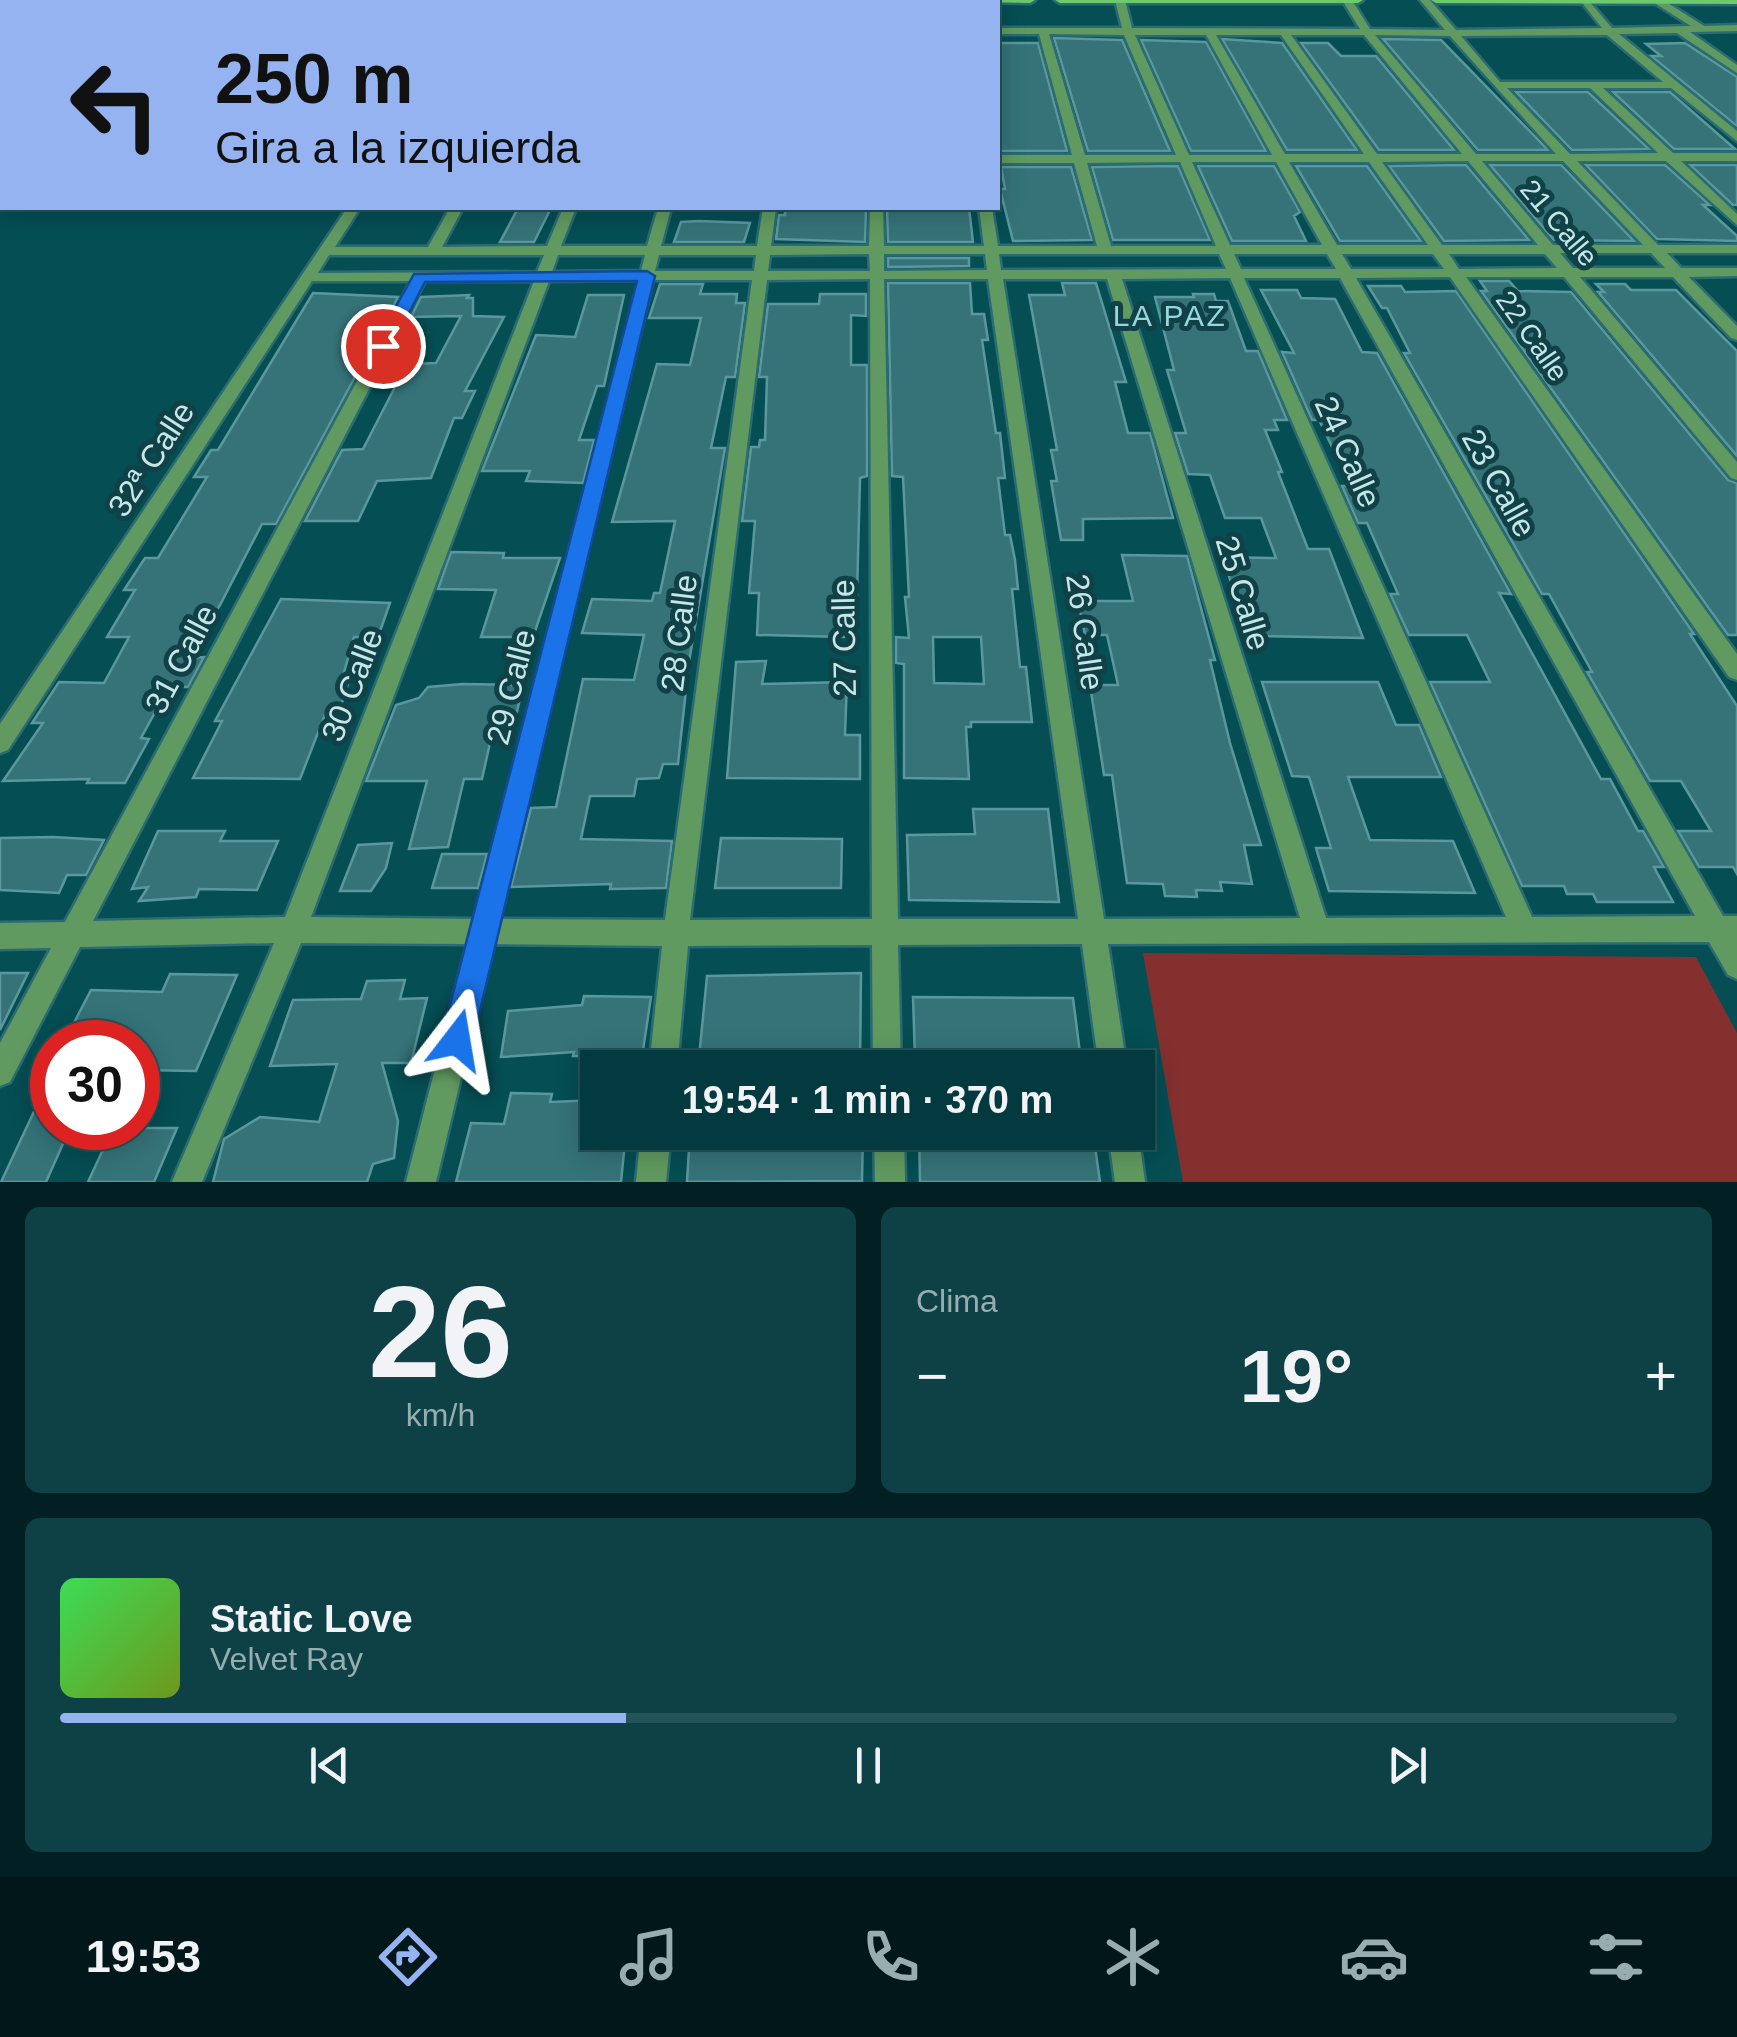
<!DOCTYPE html>
<html lang="es">
<meta charset="utf-8">
<style>
:root{--surface:#033a3f;--page:#0d4146;--text:#f1f3f6;--muted:#97adb0;--line:#245459;--accent:#95b2f1}
body{margin:0;font-family:Arial,sans-serif;background:var(--page);color:var(--text);height:100vh;display:flex;flex-direction:column;font-size:38px;white-space:nowrap}
*{box-sizing:border-box;margin:0}
p{font-size:32px;color:var(--muted)}
.icon{flex:none;width:55px;height:55px;fill:none;stroke:currentColor;stroke-width:2;stroke-linecap:round;stroke-linejoin:round}
.map{position:relative;height:1182px;overflow:hidden}
.drawer{display:flex;flex-direction:column;gap:25px;padding:25px;background:#022023;flex:1}
.drawer>*{flex:none}
.top-card{position:absolute;left:0px;top:0px;width:1000px;height:210px;box-shadow:0 5px 25px #0003,0 0 0 2px var(--line);background:#95b2f1;color:#111;overflow:hidden}
.speed{position:absolute;left:30px;top:1020px;display:flex;gap:20px;font-size:50px;font-weight:700;text-align:center}
.speed>*{display:grid;place-content:center;width:130px;height:130px;border-radius:50%;background:var(--surface);box-shadow:0 5px 25px #0003,0 0 0 2px var(--line);line-height:1}
.speed .limit{border:15px solid #d22;background:#fff;color:#111}
.pin{position:absolute;display:grid;place-items:center;width:85px;height:85px;color:#fff;margin:-42px;border:5px solid #fff;border-radius:50%;box-shadow:0 2px 10px #0007}
.me{position:absolute;width:110px;margin:-55px;rotate:14deg;stroke-linejoin:round;filter:drop-shadow(0 0 8px #0008)}
.turn{display:flex;align-items:center;gap:35px;height:210px;padding:0 50px;font-size:45px}
.turn .icon{width:130px;height:130px;stroke-width:2.5}
.turn b{display:block;font-size:70px;line-height:85px}
.big{font-size:75px;font-weight:800;line-height:1.1}
.drawer .widget{flex:1;display:flex;flex-direction:column;justify-content:center;gap:15px;min-width:0;padding:0 35px;border-radius:15px;background:var(--page)}
.drawer .dial{align-items:center;gap:0}
.dial b{font-size:130px;line-height:1}
.song{display:flex;align-items:center;gap:30px}
.cover{width:120px;height:120px;border-radius:15px;background:linear-gradient(135deg,hsl(130 70% 55%),hsl(80 70% 35%))}
.played{height:10px;border-radius:5px;background:linear-gradient(90deg,var(--accent) 35%,var(--line) 35%)}
.keys{display:flex;justify-content:space-around;direction:ltr}
.heat{display:flex;justify-content:space-between;align-items:center;font-size:55px;direction:ltr}
.drawer .tiles{flex:1;display:grid;gap:25px;grid-template-columns:1fr 1fr}
.widget:last-child{grid-column:span 2}
.trip{position:absolute;left:580px;top:1050px;width:575px;height:100px;border-radius:0px;background:var(--surface);box-shadow:0 5px 25px #0003,0 0 0 2px var(--line);font-weight:800;line-height:100px;text-align:center}
.dock{display:flex;height:160px;justify-content:space-around;align-items:center;background:#011719;color:var(--muted)}
.dock .icon{width:70px;height:70px}
.dock .on{color:var(--accent)}
.dock b{font-size:45px;color:var(--text)}
.map>svg:first-child{display:block}
.green{fill:#84302f}
.building{fill:#357379;stroke:#5a989e;stroke-width:2.5;fill-rule:evenodd}
.lines{fill:none;stroke-linecap:round;stroke-linejoin:round}
.street-casing{stroke:#2b6c72;stroke-width:5}
.secondary-casing{stroke:#2b6c72;stroke-width:5}
.street{fill:#619a60;fill-rule:evenodd}
.secondary{fill:#6cc96c;fill-rule:evenodd}
.route{fill:#1a73e8;stroke:#114b97;stroke-width:2.5}
.labels{text-anchor:middle;dominant-baseline:central;stroke-width:10;stroke-linejoin:round;paint-order:stroke}
.far-street-label{font-size:28px;fill:#c7e6e9;stroke:#0f4146}
.far-neighbourhood-label{font-size:30px;letter-spacing:2.5px;fill:#97d6dc;stroke:#0f4146}
.street-label{font-size:32px;fill:#c7e6e9;stroke:#0f4146}
</style>
<div class="map">
<svg width="1737" height="1182" viewBox="0 0 1737 1182">
<rect width="100%" height="100%" fill="#044e54"/>
<path class="green" d="M1143 953 1696 957 1737 1033V1182H1183Z"/>
<path class="building" d="M1054 38 1122 40 1170 151H1088Z
M1222 39 1282 43 1357 150H1287Z
M1383 39 1441 40 1548 150H1478Z
M1141 40 1206 42 1266 151H1191Z
M998 43H1038L1067 151H998Z
M1301 43H1328L1341 56H1376L1454 150H1379Z
M1685 43 1737 77V126L1651 56H1661L1646 44Z
M1516 92H1588L1649 149 1572 150Z
M1613 92H1670L1735 149H1674Z
M1466 165 1529 240 1444 241 1389 166Z
M1490 165H1561L1634 241 1554 240Z
M1586 165H1665L1710 205H1703L1737 236V241L1657 239Z
M1690 165H1737V205H1733Z
M1178 166 1210 240H1113L1092 167Z
M1198 166H1274L1300 212 1294 216 1306 241H1232Z
M1296 166H1367L1421 241H1340Z
M1001 167H1071L1092 240 1013 241 1000 189H1005Z
M518 208H551L534 242H500Z
M785 208H866L865 242 776 239 779 215H785Z
M887 208H969L973 242H888Z
M699 221 750 223 744 242H674L681 222Z
M888 258H969V266L888 267Z
M1480 281H1509L1518 291 1571 292 1728 480 1737 483V635H1728L1481 291H1487Z
M888 283H970L972 314H984L988 340H982L996 433H1000L1005 478H998L1005 535H1010L1015 560 1018 589H1012L1020 667H1026L1032 722H971V727H966L969 779 904 778V664L896 663V637L909 638 905 597H909L903 477 892 476ZM933 637H981L984 684 934 683Z
M1062 283H1096L1126 382H1115L1128 433H1150L1173 518 1083 519V540H1061L1051 481H1057L1051 450H1057L1029 295H1065Z
M660 284H703L700 294H737L736 303H745L735 377H726L711 448H725L689 662 678 764H663L659 778 637 779 634 796H590L581 839 672 841 666 888 610 889 611 884 511 887 531 808 556 807 583 679 634 680 644 635 582 633 592 599 652 601 654 593H660L675 521 612 522 657 364 690 365 701 318H649Z
M1596 284H1625L1631 290H1676L1737 351V456L1598 292H1604Z
M1368 286H1401L1405 292 1456 291 1694 634H1690L1737 706V874L1733 867H1699L1678 831H1711L1681 781H1650L1587 672H1592L1549 594H1542L1404 353H1410L1387 308H1382Z
M1261 290H1297L1301 298 1335 299 1362 352 1377 353 1511 594 1499 593 1601 779H1610L1638 831H1643L1664 867H1654L1673 902H1597L1593 894H1567L1564 886H1522L1430 682H1490L1467 635H1409L1390 594H1398L1367 523H1358L1342 486H1351L1319 420H1312L1282 352 1294 353Z
M313 293 398 297 276 524H262L220 605 186 658 204 657 188 687H169L141 738 149 739 125 783H87L89 779 3 781 43 723H32L59 682 104 683 129 637H107L135 590H124L145 558H158L207 477H194L211 450H218Z
M820 294H866V316L851 315V365H867V476L860 478 857 596H846L844 637 757 635 759 593H749L755 521H742L751 447H759L760 440H765L767 377H759L768 304H819Z
M1193 294H1214L1216 301H1228L1246 351H1258L1287 420H1274L1278 430H1265L1282 472H1278L1308 549H1329L1363 638 1257 636 1252 621H1243L1223 557 1276 558 1261 518H1225L1210 475 1188 474 1175 433H1186L1167 370H1174L1155 297H1194Z
M469 295 467 298H473V316L504 317 465 391H475L462 418H454L431 478 377 481 358 521H305L342 450 363 449 396 385H375L386 365 436 363 461 316 411 317 421 297Z
M588 295H624L604 386H597L579 440H594L583 483 526 481 530 471H482L536 335 575 337Z
M451 552 504 553 503 558H560L533 637H481L496 590 438 589Z
M1122 555 1187 556 1215 660H1210L1230 743 1261 845H1244L1252 884 1220 882 1222 891 1196 890 1197 897 1165 896 1163 884 1127 883 1112 775H1104L1090 685H1118L1107 635H1085L1078 601H1133Z
M281 599 390 603 378 637H354L341 683 348 684 339 712H326L300 779 193 778 222 721H215Z
M766 661 762 684 847 682 845 735H860V779L727 778 736 662Z
M1262 682H1378L1396 725H1419L1441 777H1348L1370 840 1453 841 1475 893 1329 891 1316 848H1331L1309 777 1292 776Z
M463 684 523 685 512 734H492L482 779H464L448 847 409 849 427 781H366L396 705 419 698 428 687Z
M973 809H1048L1059 902 909 900 907 835 975 834Z
M158 831H225L220 841H278L257 890 199 889 196 897 139 901 148 887 132 889Z
M53 837 104 840 86 875H67L59 893 0 890V838Z
M721 838 842 839 841 888H715Z
M392 843 386 868 371 891H340L358 845Z
M442 854H487L478 888H432Z
M0 973H28L0 1030Z
M861 973 860 1068H698L707 976Z
M170 974 237 975 196 1071 138 1070V1042H64L91 990 162 992Z
M405 980 400 999 427 998 411 1063H382L398 1121 394 1158 373 1164 367 1182H213L224 1139 260 1117 319 1122 337 1064 270 1066 293 1000 361 999 367 981Z
M584 996 651 997 642 1057 573 1056 574 1052 501 1057 508 1011 582 1005Z
M913 997 1073 998 1081 1061 915 1059Z
M52 1073V1128H70L46 1182H1Z
M511 1093 552 1094 550 1102 598 1100V1132H626L621 1182H456L471 1123 504 1124Z
M113 1128H177L154 1182H88Z
M690 1132H863L862 1181 687 1182Z
M919 1132H1093L1100 1182H920Z"/>
<g class="lines">
<defs>
<path id="street" d="M0 0H887L888 2 0 5Z
M950 0 951 2H941L942 0Z
M1115 0H1125L1132 28 1360 29 1342 0H1352L1370 29 1445 30 1420 0H1430L1456 30 1602 28 1580 0H1588L1612 28 1691 26 1656 4 1655 0H1663L1704 26 1737 25V31L1690 32 1737 65V73L1677 33 1619 34 1737 131V141L1671 88H1603L1673 153H1737V161H1681L1737 214V225L1666 161H1577L1658 245H1737V253H1667L1681 268H1737V276L1689 277 1737 326V340L1731 338 1673 277H1580L1737 462V480L1731 478 1564 277H1466L1737 654V680L1729 677 1450 277 1356 278 1723 916H1737V979L1728 975 1709 942 1108 944 1127 1068H1099L1082 944 898 945 901 1068H873L872 945 688 946 677 1068H649L662 946 493 944 436 1182H406L467 944 301 943 202 1182H172L274 943 80 947 10 1082 0 1086V1043L51 948 0 949V923L65 922 411 281H312L8 750 0 753V724L347 208H360L335 247H428L450 208H463L442 247 547 246 563 208H576L561 246H647L658 208H671L661 246H757L763 208H776L771 246H869L870 208H883L884 246H984L979 208H992L998 246H1097L1074 163H998V155H1072L1039 34H998V28H1122ZM1049 34 1124 35 1176 155H1085ZM1135 35H1206L1272 155H1189ZM1216 35H1281L1364 154H1285ZM1291 35H1364L1462 154H1377ZM1375 35 1450 36 1556 154H1476ZM1607 35 1663 82H1500L1461 36ZM1507 88H1590L1658 153 1570 154ZM1468 161 1538 245H1442L1382 162ZM1482 161H1563L1643 245H1553ZM1180 162 1216 246H1111L1087 163ZM1192 162H1276L1322 245H1230ZM1289 162H1369L1428 245H1337ZM1560 253H1651L1665 268H1573ZM869 254 870 271H768L770 255ZM884 254H985L987 270 884 271ZM999 254H1219L1226 269 1001 270ZM1234 254H1327L1336 269H1241ZM1342 254H1433L1444 269H1351ZM1449 254H1545L1557 268 1459 269ZM329 255H544L537 272 318 273ZM558 255H645L641 271 552 272ZM659 255H756L754 271H655ZM1230 278 1506 917 1326 918 1122 279ZM1244 278H1340L1695 916 1532 917ZM870 279 872 919 690 920 767 280ZM884 279H988L1078 919H898ZM1003 279H1107L1300 918 1104 919ZM639 280 474 919 311 917 549 281ZM653 280H752L665 920 499 919ZM425 281H534L285 917 93 921Z
M641 1132H671L666 1182H636Z
M874 1132H904L905 1182H875Z
M1108 1132H1138L1145 1182H1115Z"/>
<path id="secondary" d="M878 0H1035L1030 3Z
M1055 0H1363L1358 3H1060Z
M1431 0H1737V4L1436 3Z"/>
</defs>
<use href="#street" class="street-casing"/>
<use href="#secondary" class="secondary-casing"/>
<use href="#street" class="street"/>
<use href="#secondary" class="secondary"/>
</g>
<path class="route" d="M647 271 655 276 473 1040 468 1051 457 1055 446 1051 441 1040 637 281 425 282 390 350 383 352 374 346 414 274Z"/>
<g class="labels">
<g class="far-street-label">
<text transform="translate(1559 223) rotate(50)">21 Calle</text>
<text transform="translate(1532 336) rotate(55)">22 Calle</text>
</g>
<g class="far-neighbourhood-label">
<text x="1170" y="315">LA PAZ</text>
</g>
<g class="street-label">
<text transform="translate(1348 452) rotate(66)">24 Calle</text>
<text transform="translate(151 459) rotate(-57)">32ª Calle</text>
<text transform="translate(1499 483) rotate(61)">23 Calle</text>
<text transform="translate(1243 593) rotate(73)">25 Calle</text>
<text transform="translate(1085 632) rotate(82)">26 Calle</text>
<text transform="translate(679 633) rotate(-83)">28 Calle</text>
<text transform="translate(844 638) rotate(-91)">27 Calle</text>
<text transform="translate(181 659) rotate(-62)">31 Calle</text>
<text transform="translate(352 685) rotate(-69)">30 Calle</text>
<text transform="translate(511 687) rotate(-76)">29 Calle</text>
</g>
</g>
</svg>
<div class="speed"><div class="limit">30</div></div>
<div class="pin" style="left:383px;top:346px;background:#d93025"><svg class="icon" aria-label="arrive" viewBox="0 0 24 24"><path d="M6 21V4h12l-3 4 3 4H6"/></svg></div>
<svg class="me" style="left:457px;top:1040px" viewBox="-20 -20 40 40"><path d="M0-17L14 15 0 8-14 15z" fill="#1a73e8" stroke="#fff" stroke-width="4"/></svg>
<div class="trip">19:54 · 1 min · 370 m</div>
<div class="top-card">
<div class="turn"><svg class="icon" aria-label="left" viewBox="0 0 24 24"><path d="M17 20v-9H6M10 6l-5 5 5 5"/></svg><div><b>250 m</b>Gira a la izquierda</div></div>
</div>
</div>
<section class="drawer">
<div class="tiles">
<div class="widget dial"><b>26</b><p>km/h</p></div>
<div class="widget"><p>Clima</p>
<div class="heat"><a>−</a><b class="big">19°</b><a>+</a></div>
</div>
<div class="widget">
<div class="song"><i class="cover"></i><div><b>Static Love</b><p>Velvet Ray</p></div></div>
<div class="played"></div>
<div class="keys"><svg class="icon" aria-label="previous" viewBox="0 0 24 24"><path d="M18 5L8 12l10 7zM5 5v14"/></svg><svg class="icon" aria-label="pause" viewBox="0 0 24 24"><path d="M8 5v14M16 5v14"/></svg><svg class="icon" aria-label="next" viewBox="0 0 24 24"><path d="M6 5l10 7-10 7zM19 5v14"/></svg></div>
</div>
</div>
</section>
<nav class="dock">
<b>19:53</b>
<svg class="icon on" aria-label="directions" viewBox="0 0 24 24"><path d="M12 3l9 9-9 9-9-9zM9 14v-3h6M13 9l2 2-2 2"/></svg>
<svg class="icon" aria-label="music" viewBox="0 0 24 24"><path d="M9 18V5l10-2v13"/><circle cx="6" cy="18" r="3"/><circle cx="16" cy="16" r="3"/></svg>
<svg class="icon" aria-label="phone" viewBox="0 0 24 24"><path d="M5 4h4l2 5-3 2q2 4 5 5l2-3 5 2v4C11 20 4 13 5 4z"/></svg>
<svg class="icon" aria-label="climate" viewBox="0 0 24 24"><path d="M12 3v18M4 7l16 10M4 17L20 7"/></svg>
<svg class="icon" aria-label="car" viewBox="0 0 24 24"><path d="M5 17H2v-5l4-1 3-4h7l3 4 3 1v5h-3M9 17h6M6 11h13"/><circle cx="7" cy="17" r="2"/><circle cx="17" cy="17" r="2"/></svg>
<svg class="icon" aria-label="filters" viewBox="0 0 24 24"><path d="M4 7h16M4 17h16"/><circle cx="9" cy="7" r="2"/><circle cx="15" cy="17" r="2"/></svg>
</nav>
